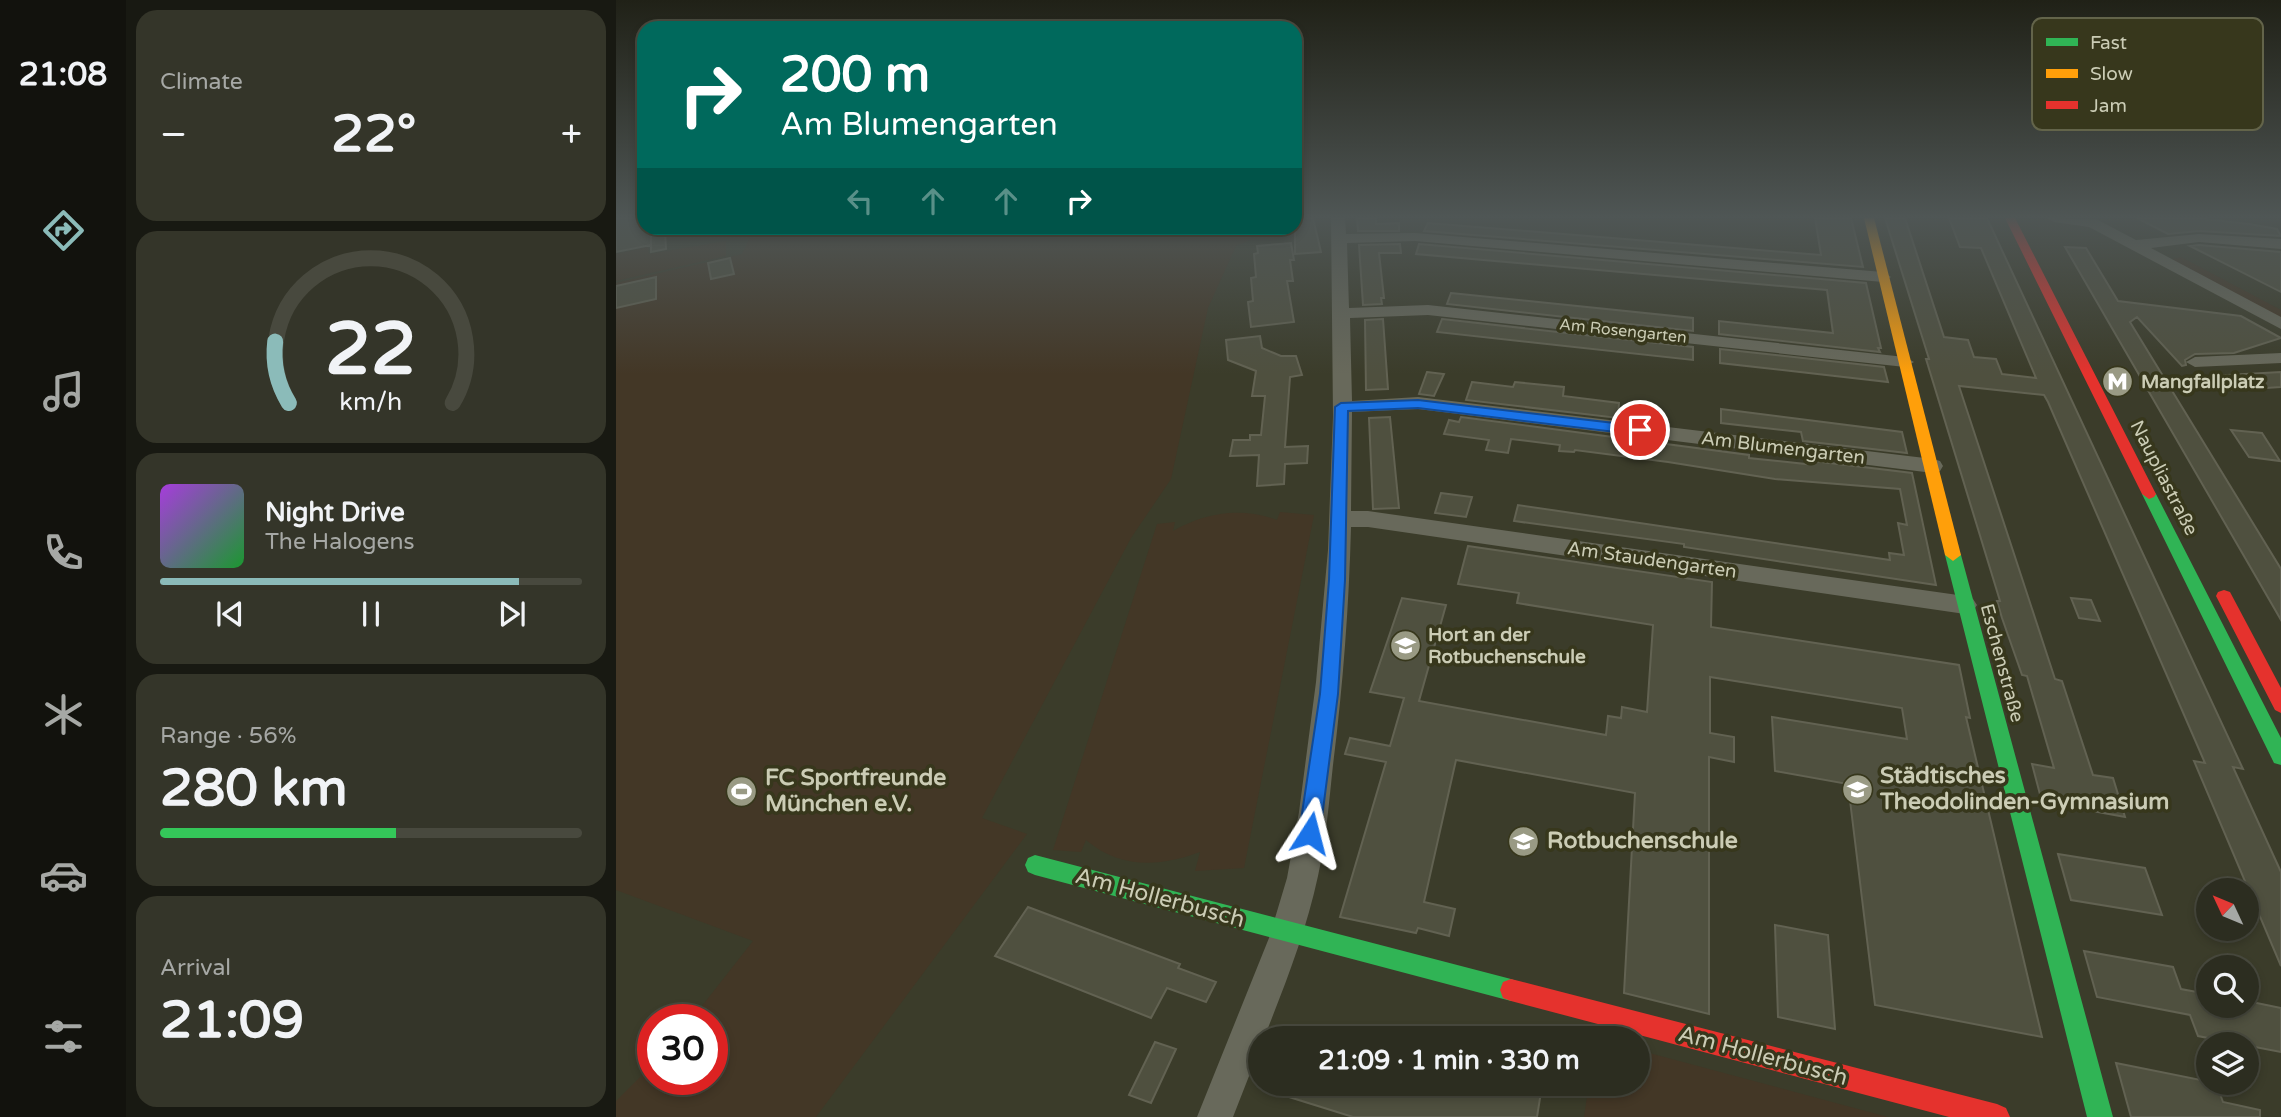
<!DOCTYPE html>
<meta charset="utf-8">
<style>
:root{--surface:#2c2d20;--page:#343529;--text:#f1f3f6;--muted:#a6a8a5;--line:#48493e;--accent:#8bbbb9}
body{margin:0;font-family:"Varela Round",sans-serif;background:var(--page);color:var(--text);height:100vh;display:flex;flex-direction:column;font-size:26px;white-space:nowrap}
*{box-sizing:border-box;margin:0}
p{font-size:23px;color:var(--muted)}
.icon{flex:none;width:38px;height:38px;fill:none;stroke:currentColor;stroke-width:2;stroke-linecap:round;stroke-linejoin:round}
.map{position:relative;flex:1;overflow:hidden}
.drawer{display:flex;flex-direction:column;gap:10px;padding:10px;background:#181912;width:490px}
.drawer>*{flex:none}
.guide{position:absolute;left:21px;top:21px;width:665px;height:214px;border-radius:21px;box-shadow:0 4px 10px #0003,0 0 0 2px var(--line);background:#00695c;color:#fff;overflow:hidden}
.needle{width:46px;rotate:314deg}
.controls{position:absolute;left:1580px;top:878px;display:grid;gap:14px}
.controls a{display:grid;place-items:center;width:63px;height:63px;border-radius:50%;background:var(--surface);box-shadow:0 4px 10px #0003,0 0 0 2px var(--line);font-size:35px}
.speed{position:absolute;left:21px;top:1004px;display:flex;gap:14px;font-size:35px;font-weight:700;text-align:center}
.speed>*{display:grid;place-content:center;width:91px;height:91px;border-radius:50%;background:var(--surface);box-shadow:0 4px 10px #0003,0 0 0 2px var(--line);line-height:1}
.speed .limit{border:10px solid #d22;background:#fff;color:#111}
.pin{position:absolute;display:grid;place-items:center;width:60px;height:60px;color:#fff;margin:-30px;border:4px solid #fff;border-radius:50%;box-shadow:0 2px 7px #0007}
.me{position:absolute;width:77px;margin:-38px;rotate:9deg;stroke-linejoin:round;filter:drop-shadow(0 0 5px #0008)}
.turn{display:flex;align-items:center;gap:24px;height:147px;padding:0 28px;font-size:32px}
.turn .icon{width:91px;height:91px;stroke-width:2.5}
.turn b{display:block;font-size:49px;line-height:60px}
.lanes{display:flex;align-items:center;height:66px;padding:0 28px;background:#0003;justify-content:center;gap:35px;direction:ltr}
.lanes .off{opacity:.35}
.big{font-size:52px;font-weight:700;line-height:1.1}
.drawer .widget{flex:1;display:flex;flex-direction:column;justify-content:center;gap:10px;min-width:0;padding:0 24px;border-radius:21px;background:var(--page)}
.drawer .dial{align-items:center;gap:0}
.dial svg{height:182px;overflow:visible;fill:none;stroke:var(--line);stroke-width:7;stroke-linecap:round;text-anchor:middle}
.dial text{fill:var(--text);stroke:none}
.song{display:flex;align-items:center;gap:21px}
.cover{width:84px;height:84px;border-radius:10px;background:linear-gradient(135deg,hsl(280 70% 55%),hsl(130 70% 35%))}
.played{height:7px;border-radius:4px;background:linear-gradient(90deg,var(--accent) 85%,var(--line) 85%)}
.keys{display:flex;justify-content:space-around;direction:ltr}
.heat{display:flex;justify-content:space-between;align-items:center;font-size:38px;direction:ltr}
.charge{height:10px;border-radius:5px;background:linear-gradient(90deg,#34c759 56%,var(--line) 0)}
.trip{position:absolute;left:632px;top:1026px;width:402px;height:70px;border-radius:35px;background:var(--surface);box-shadow:0 4px 10px #0003,0 0 0 2px var(--line);font-weight:700;line-height:70px;text-align:center}
main{display:flex;flex:1;min-height:0}
.menu{display:flex;flex-direction:column;width:126px;justify-content:space-around;align-items:center;background:#12120d;color:var(--muted)}
.menu .icon{width:49px;height:49px}
.menu .current{color:var(--accent)}
.menu b{font-size:32px;color:var(--text)}
.map>svg:first-child{display:block}
.green{fill:#433726}
.building{fill:#4f503f;stroke:#626252;stroke-width:2}
.lines{fill:none;stroke-linecap:round;stroke-linejoin:round}
.street{fill:#68695b;fill-rule:evenodd}
.fast{fill:#30b455;fill-rule:evenodd}
.slow{fill:#ff9f0a;fill-rule:evenodd}
.jam{fill:#e5322d;fill-rule:evenodd}
.route{fill:#1a73e8;stroke:#114b97;stroke-width:2}
.labels{text-anchor:middle;dominant-baseline:central;stroke-width:7;stroke-linejoin:round;paint-order:stroke}
.far-street-label{font-size:16px;fill:#cbccb5;stroke:#37371c}
.poi-label{font-size:19px;font-weight:bold;fill:#cbccb5;stroke:#37371c;text-anchor:start}
.street-label{font-size:19px;fill:#cbccb5;stroke:#37371c}
.near-poi-label{font-size:23px;font-weight:bold;fill:#cbccb5;stroke:#37371c;text-anchor:start}
.near-street-label{font-size:23px;fill:#cbccb5;stroke:#37371c}
.key{fill:#37371c;stroke:#63644a;stroke-width:2}
.key-label{font-size:19px;fill:#cbccb5}
</style>
<main>
<nav class="menu">
<b>21:08</b>
<svg class="icon current" aria-label="directions" viewBox="0 0 24 24"><path d="M12 3l9 9-9 9-9-9zM9 14v-3h6M13 9l2 2-2 2"/></svg>
<svg class="icon" aria-label="music" viewBox="0 0 24 24"><path d="M9 18V5l10-2v13"/><circle cx="6" cy="18" r="3"/><circle cx="16" cy="16" r="3"/></svg>
<svg class="icon" aria-label="phone" viewBox="0 0 24 24"><path d="M5 4h4l2 5-3 2q2 4 5 5l2-3 5 2v4C11 20 4 13 5 4z"/></svg>
<svg class="icon" aria-label="climate" viewBox="0 0 24 24"><path d="M12 3v18M4 7l16 10M4 17L20 7"/></svg>
<svg class="icon" aria-label="car" viewBox="0 0 24 24"><path d="M5 17H2v-5l4-1 3-4h7l3 4 3 1v5h-3M9 17h6M6 11h13"/><circle cx="7" cy="17" r="2"/><circle cx="17" cy="17" r="2"/></svg>
<svg class="icon" aria-label="filters" viewBox="0 0 24 24"><path d="M4 7h16M4 17h16"/><circle cx="9" cy="7" r="2"/><circle cx="15" cy="17" r="2"/></svg>
</nav>
<section class="drawer">
<div class="widget"><p>Climate</p>
<div class="heat"><a>−</a><b class="big">22°</b><a>+</a></div>
</div>
<div class="widget dial"><svg viewBox="0 0 100 80">
<path d="M14 69A42 42 0 1 1 86 69"/>
<path d="M14 69A42 42 0 0 1 8 42" stroke="#8bbbb9"/>
<text x="50" y="56" font-size="32" font-weight="700">22</text>
<text x="50" y="72" font-size="11">km/h</text>
</svg></div>
<div class="widget">
<div class="song"><i class="cover"></i><div><b>Night Drive</b><p>The Halogens</p></div></div>
<div class="played"></div>
<div class="keys"><svg class="icon" aria-label="previous" viewBox="0 0 24 24"><path d="M18 5L8 12l10 7zM5 5v14"/></svg><svg class="icon" aria-label="pause" viewBox="0 0 24 24"><path d="M8 5v14M16 5v14"/></svg><svg class="icon" aria-label="next" viewBox="0 0 24 24"><path d="M6 5l10 7-10 7zM19 5v14"/></svg></div>
</div>
<div class="widget"><p>Range · 56%</p><b class="big">280 km</b><div class="charge"></div></div>
<div class="widget"><p>Arrival</p><b class="big">21:09</b></div>
</section>
<div class="map">
<svg width="1665" height="1117" viewBox="0 0 1665 1117">
<rect width="100%" height="100%" fill="#3b3c2a"/>
<path class="green" d="M138 228H640L633 234 634 240 620 246 592 308 555 479 515 538 366 818 411 834 200 1117H0V1101L37 1064V1080H96V1020H75L137 941 0 890V283L126 254Z
M110 241V256L0 281V254L32 247 33 254Z
M1565 257 1665 310V321L1553 260Z
M664 512 698 515 628 868 579 871 584 852C544 867 504 869 470 840L465 852 437 850 541 524 559 522 557 531C590 512 625 507 661 520Z
M1022 1050 1272 1117H968L973 1083H1022Z"/>
<path class="building" d="M0 218H28V228H35V234L49 231 50 249 35 252V235V245L0 252Z
M679 218H697L705 252 679 254Z
M741 218H760V224L783 223V231H742Z
M1199 218H1235L1247 267 808 231 812 223 1205 255Z
M1269 218H1289L1328 337 1352 340 1358 357 1380 359 1386 374 1420 378 1365 248 1344 247 1333 218H1371L1627 769 1617 767 1665 872V966L1578 761 1589 763 1432 402 1428 395 1343 386 1439 679 1446 681 1477 775 1497 778 1509 817 1426 802 1416 764 1438 768 1411 676 1406 675 1386 618 1381 601H1384L1310 359H1313Z
M1521 218H1581L1633 224 1661 229 1665 236 1583 231 1552 234Z
M675 243 678 260H674L677 281H671L678 322 635 327 632 302 637 301 635 278 640 277 638 254 642 253 641 246Z
M784 244 785 253H763L768 298H765L766 304 747 305 743 245Z
M803 244 1250 283 1265 348H1262L1264 352 1103 334V321L1217 333 1211 290 800 254Z
M1583 245 1665 252V292L1574 246Z
M1449 247 1470 248 1502 301 1625 316 1665 338 1618 353 1579 354 1569 360 1570 365 1566 366 1521 317 1514 322 1665 569V620Z
M114 258 118 274 95 279 92 263Z
M40 277V299L0 308V286Z
M835 293 1077 318V331L831 304Z
M767 319 772 389 750 390 749 320Z
M826 319 1077 347V360L821 332Z
M644 336 646 348 665 356H680L686 375 674 377 669 447 692 446 691 463 669 464 668 484 641 486 643 455 614 456 617 440H634V435H645L649 396H636L640 371 612 360 610 340Z
M1104 349 1268 367 1272 382 1104 363Z
M811 372 828 374 818 396 803 394Z
M1665 372V387L1619 390H1589L1577 377Z
M856 382 897 387 899 382 948 387 947 396 1003 403 1002 418 850 400Z
M1105 409 1286 432 1291 453 1187 441 1185 432 1105 423Z
M774 417 783 508 757 509 753 418Z
M845 417 1133 455V458L1190 464 1189 460 1296 473 1320 585 1068 547V544L898 521 902 505 1274 560 1273 553 1288 555 1282 523 1291 525 1284 489 1159 479 1052 462 959 450 958 452 943 451 944 445 895 439 892 453 870 450 873 440 828 434 833 420 843 422Z
M1615 430 1646 433 1664 461 1633 457Z
M825 493 856 497 850 517 819 513Z
M852 546 1096 582 1095 627 1343 665 1354 718 1350 717 1426 1037 1259 1005 1232 784 1159 771 1156 717 1291 739 1286 708 1094 677V733L1118 737V762L1093 757V1014L1008 993 1019 793 840 760 808 902 839 909 833 936 802 928 800 933 724 917 770 762 729 754 734 738 774 746 788 698 754 692 786 598 830 605 803 701 990 735 992 716 1005 718 1006 707 1031 712 1037 625 901 603 903 593 842 584Z
M1455 598 1475 600 1484 621 1463 618Z
M1442 854 1529 868 1546 915 1455 900Z
M412 907 564 964 562 968 600 982 590 1002 551 988 535 1018 379 956Z
M1159 925 1212 935 1219 1029 1162 1017Z
M1468 951 1557 967 1565 989 1592 994V1006H1631V1001L1665 1008V1052L1582 1036 1574 1015 1481 997Z
M539 1042 560 1049 535 1103 513 1095Z
M1500 1063 1600 1083 1607 1102 1644 1110V1117H1515Z
M675 1083H897L925 1092 921 1117H737L670 1096Z"/>
<g class="lines">
<path class="street" d="M715 218H729L730 234 799 233 1267 272 1275 277 1267 282 799 241 731 243 733 308 812 305 1289 357 1298 362 1289 367 812 315 734 318 736 401 802 397 1317 459 1324 461 1327 466 1324 471 1317 473 802 409 736 412 735 511H752L1349 596 1357 599 1361 605 1357 611 1349 614 752 527H735C733 606 727 686 717 765 713 802 710 840 702 876 690 932 669 985 648 1038H644V1048L617 1117H581L653 938 671 878 683 812 700 682 712 550 717 416Z
M1431 218 1482 220 1520 240 1583 234 1665 239V249L1583 242 1535 248 1665 317V329L1473 227 1438 222Z
M1665 353V363L1579 367 1570 362 1579 357Z"/>
<path class="fast" d="M1533 489 1540 494 1665 738V765L1658 763 1526 494Z
M1337 549 1345 555 1497 1117H1471L1329 555Z
M419 855 895 979 903 982 906 990 903 998 895 1001 419 875 412 872 409 865 412 858Z"/>
<path class="slow" d="M1248 218H1258L1345 555 1337 561 1329 555Z"/>
<path class="jam" d="M1389 218H1399L1540 494 1538 497 1533 499 1526 494Z
M1608 590 1614 592 1665 688V713L1659 710 1600 596 1602 592Z
M895 979 1381 1104 1390 1108 1394 1117H1333L895 1001 887 998 884 990 887 982Z"/>
</g>
<linearGradient id="sky" x2="0" y2="1"><stop stop-color="#202117"/><stop offset="0.58" stop-color="#4f5655"/><stop offset="1" stop-color="#4f5655" stop-opacity="0"/></linearGradient>
<rect width="1665" height="374" fill="url(#sky)"/>
<path class="route" d="M802 400 1024 426 1031 430 1024 435 802 408 732 411 729 580 722 694 704 833 701 840 694 843 686 840 683 833 704 694 713 580 719 407 725 403Z"/>
<defs>
<symbol id="metro-disc" viewBox="-11 -11 22 22"><circle r="9.5" fill="#999a84" stroke="#37371c"/><path d="M-5.5 5V-5H-3L0 0L3-5H5.5V5H3V-.5L0 4L-3-.5V5Z" fill="#fff"/></symbol>
<symbol id="school-disc" viewBox="-11 -11 22 22"><circle r="9.5" fill="#999a84" stroke="#37371c"/><path d="M0-5L7-2L0 1L-7-2ZM-4 1L0 2.5L4 1V4Q0 6-4 4Z" fill="#fff"/></symbol>
<symbol id="stadium-disc" viewBox="-11 -11 22 22"><circle r="9.5" fill="#999a84" stroke="#37371c"/><path d="M0-5a6.5 5 0 1 0 0 10a6.5 5 0 1 0 0-10ZM-3.5-1.8h7v3.6h-7Z" fill="#fff"/></symbol>
</defs>
<g fill-rule="evenodd">
<use href="#metro-disc" x="1484" y="364" width="35" height="35"/>
<use href="#school-disc" x="772" y="628" width="35" height="35"/>
<use href="#school-disc" x="1224" y="772" width="35" height="35"/>
<use href="#stadium-disc" x="108" y="774" width="35" height="35"/>
<use href="#school-disc" x="890" y="824" width="35" height="35"/>
</g>
<g class="labels">
<g class="far-street-label">
<text transform="translate(1007 331) rotate(6)">Am Rosengarten</text>
</g>
<g class="poi-label">
<text x="1525" y="382">Mangfallplatz</text>
<text x="812" y="635">Hort an der<tspan x="812" dy="22">Rotbuchenschule</tspan></text>
</g>
<g class="street-label">
<text transform="translate(1167 448) rotate(7)">Am Blumengarten</text>
<text transform="translate(1548 478) rotate(63)">Naupliastraße</text>
<text transform="translate(1036 560) rotate(8)">Am Staudengarten</text>
<text transform="translate(1386 663) rotate(75)">Eschenstraße</text>
</g>
<g class="near-poi-label">
<text x="1264" y="776">Städtisches<tspan x="1264" dy="26">Theodolinden-Gymnasium</tspan></text>
<text x="149" y="778">FC Sportfreunde<tspan x="149" dy="26">München e.V.</tspan></text>
<text x="931" y="841">Rotbuchenschule</text>
</g>
<g class="near-street-label">
<text transform="translate(544 898) rotate(15)">Am Hollerbusch</text>
<text transform="translate(1147 1056) rotate(15)">Am Hollerbusch</text>
</g>
</g>
<rect x="1416" y="18" width="231" height="112" rx="10" class="key"/>
<rect x="1430" y="38" width="32" height="8" fill="#30b455"/>
<rect x="1430" y="69" width="32" height="9" fill="#ff9f0a"/>
<rect x="1430" y="101" width="32" height="8" fill="#e5322d"/>
<g class="key-label">
<text x="1474" y="49">Fast</text>
<text x="1474" y="80">Slow</text>
<text x="1474" y="112">Jam</text>
</g>
</svg>
<div class="controls">
<a><svg class="needle" viewBox="-14 -14 28 28"><path d="M0-13l5 13h-10z" fill="#e53935"/><path d="M0 13l5-13h-10z" fill="#a6a8a5"/></svg></a>
<a><svg class="icon" aria-label="search" viewBox="0 0 24 24"><circle cx="10" cy="10" r="6"/><path d="M15 15l6 6"/></svg></a>
<a><svg class="icon" aria-label="layers" viewBox="0 0 24 24"><path d="M12 4l9 5-9 5-9-5zM3 14l9 5 9-5"/></svg></a>
</div>
<div class="speed"><div class="limit">30</div></div>
<div class="pin" style="left:1024px;top:430px;background:#d93025"><svg class="icon" aria-label="arrive" viewBox="0 0 24 24"><path d="M6 21V4h12l-3 4 3 4H6"/></svg></div>
<svg class="me" style="left:694px;top:833px" viewBox="-20 -20 40 40"><path d="M0-17L14 15 0 8-14 15z" fill="#1a73e8" stroke="#fff" stroke-width="4"/></svg>
<div class="trip">21:09 · 1 min · 330 m</div>
<div class="guide">
<div class="turn"><svg class="icon" aria-label="right" viewBox="0 0 24 24"><path d="M7 20v-9h11M14 6l5 5-5 5"/></svg><div><b>200 m</b>Am Blumengarten</div></div>
<div class="lanes"><svg class="icon off" aria-label="left" viewBox="0 0 24 24"><path d="M17 20v-9H6M10 6l-5 5 5 5"/></svg><svg class="icon off" aria-label="ahead" viewBox="0 0 24 24"><path d="M12 20V5M6 11l6-6 6 6"/></svg><svg class="icon off" aria-label="ahead" viewBox="0 0 24 24"><path d="M12 20V5M6 11l6-6 6 6"/></svg><svg class="icon" aria-label="right" viewBox="0 0 24 24"><path d="M7 20v-9h11M14 6l5 5-5 5"/></svg></div>
</div>
</div>
</main>
